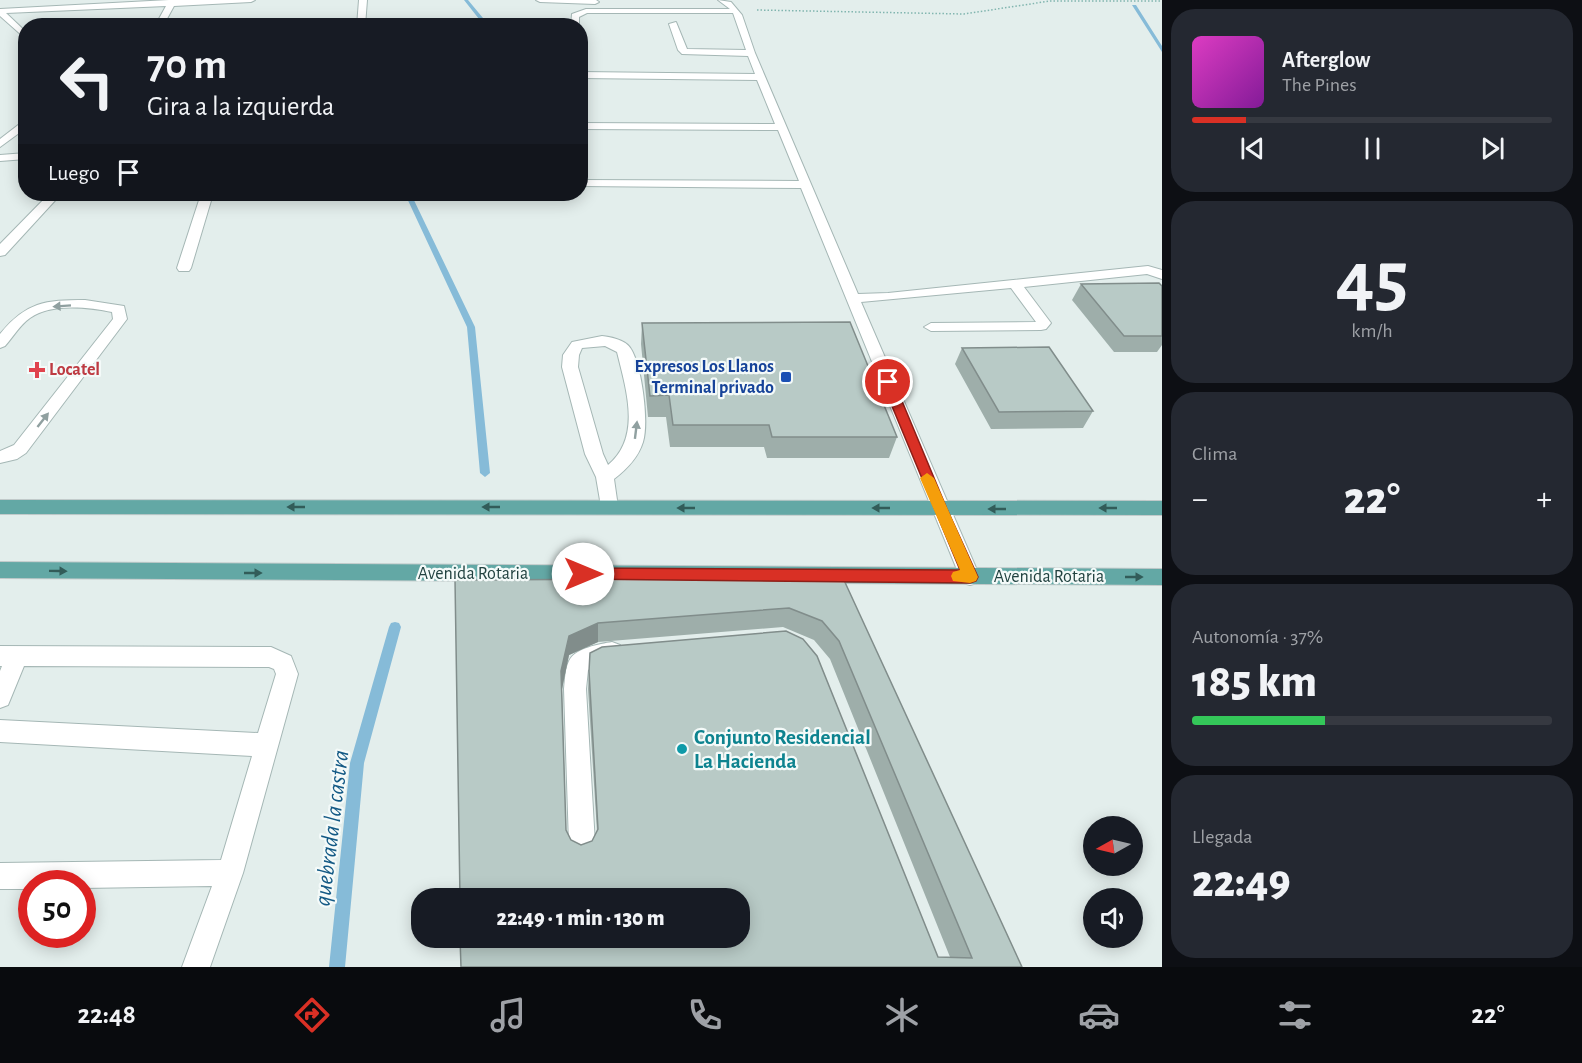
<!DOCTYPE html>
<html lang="es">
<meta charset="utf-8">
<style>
:root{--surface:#171b24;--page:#242831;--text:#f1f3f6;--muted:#9ea1a6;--line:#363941;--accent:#d93025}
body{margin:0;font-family:"Alegreya Sans",sans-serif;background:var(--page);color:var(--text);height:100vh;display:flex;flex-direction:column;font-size:22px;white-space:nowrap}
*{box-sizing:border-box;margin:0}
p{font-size:20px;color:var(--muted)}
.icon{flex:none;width:33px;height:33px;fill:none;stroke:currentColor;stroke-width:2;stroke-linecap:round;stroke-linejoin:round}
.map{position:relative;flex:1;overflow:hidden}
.side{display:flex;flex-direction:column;gap:9px;padding:9px;background:#0d0f14;width:420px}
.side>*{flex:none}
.hud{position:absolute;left:18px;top:18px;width:570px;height:183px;border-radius:24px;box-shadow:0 3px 15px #0003;background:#171b24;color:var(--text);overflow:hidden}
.needle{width:39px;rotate:262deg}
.controls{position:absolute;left:1083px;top:816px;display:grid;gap:12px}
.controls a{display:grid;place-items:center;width:60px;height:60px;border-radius:50%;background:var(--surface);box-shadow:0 3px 15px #0003;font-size:30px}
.speed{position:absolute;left:18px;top:870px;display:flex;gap:12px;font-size:30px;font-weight:700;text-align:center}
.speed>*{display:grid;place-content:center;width:78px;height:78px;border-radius:50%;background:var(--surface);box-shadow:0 3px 15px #0003;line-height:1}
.speed .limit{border:9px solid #d22;background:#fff;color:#111}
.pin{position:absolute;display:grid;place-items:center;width:51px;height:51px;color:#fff;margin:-26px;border:3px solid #fff;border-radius:50%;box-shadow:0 2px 6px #0007}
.me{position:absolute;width:66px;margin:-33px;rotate:90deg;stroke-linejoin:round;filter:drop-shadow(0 0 4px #0008)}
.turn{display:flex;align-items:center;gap:21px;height:126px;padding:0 30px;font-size:27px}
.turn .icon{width:78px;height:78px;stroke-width:2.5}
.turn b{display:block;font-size:42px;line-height:51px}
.then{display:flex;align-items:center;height:57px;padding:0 30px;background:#0003;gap:12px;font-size:22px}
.big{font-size:45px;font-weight:800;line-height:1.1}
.side .tile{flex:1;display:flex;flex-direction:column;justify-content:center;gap:9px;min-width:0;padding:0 21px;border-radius:24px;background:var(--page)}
.side .dial{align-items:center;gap:0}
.dial b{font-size:78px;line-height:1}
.song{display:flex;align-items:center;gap:18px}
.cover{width:72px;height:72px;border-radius:9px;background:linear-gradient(135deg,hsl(310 70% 55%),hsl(290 70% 35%))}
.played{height:6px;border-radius:3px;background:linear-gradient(90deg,var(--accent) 15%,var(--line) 15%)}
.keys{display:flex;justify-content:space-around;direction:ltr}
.heat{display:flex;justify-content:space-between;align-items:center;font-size:33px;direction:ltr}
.charge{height:9px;border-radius:4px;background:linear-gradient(90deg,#34c759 37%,var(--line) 0)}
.trip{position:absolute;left:411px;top:888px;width:339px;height:60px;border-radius:24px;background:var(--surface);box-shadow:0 3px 15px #0003;font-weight:800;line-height:60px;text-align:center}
.menu{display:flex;height:96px;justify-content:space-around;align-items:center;background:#090b0e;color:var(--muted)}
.menu .icon{width:42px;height:42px}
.menu .current{color:var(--accent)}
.menu b{font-size:27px;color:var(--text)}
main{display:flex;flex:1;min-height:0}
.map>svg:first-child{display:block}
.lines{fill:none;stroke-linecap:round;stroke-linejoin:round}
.stream{fill:#86bbd8;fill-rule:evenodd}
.minor-casing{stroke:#a5b7b5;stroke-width:2}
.major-casing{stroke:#c1caca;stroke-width:2}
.path{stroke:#81b5af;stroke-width:1.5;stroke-dasharray:1.5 2;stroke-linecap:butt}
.minor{fill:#fff;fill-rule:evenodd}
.major{fill:#63a8a5;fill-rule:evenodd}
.wall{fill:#9eaeaa;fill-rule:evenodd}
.shaded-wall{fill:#818d8b}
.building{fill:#b8cac6;stroke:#818d8b;stroke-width:1.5;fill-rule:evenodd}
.oneway{fill:#90a0a0}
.oneway2{fill:#325c59}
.route{fill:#d93025;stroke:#8d1f18;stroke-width:1.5}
.slow{fill:#f59e0b}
.health-dot{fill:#e0444e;stroke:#f4faf9;stroke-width:2}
.transit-dot{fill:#1a4fb4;stroke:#f4faf9;stroke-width:2}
.culture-dot{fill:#0f9aa8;stroke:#f4faf9;stroke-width:2}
.labels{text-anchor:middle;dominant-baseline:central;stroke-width:4.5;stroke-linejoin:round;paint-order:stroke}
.transit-label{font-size:18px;font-weight:bold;fill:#164399;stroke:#f4faf9;text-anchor:end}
.health-label{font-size:18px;font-weight:bold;fill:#be3a42;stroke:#f4faf9;text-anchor:start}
.street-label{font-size:18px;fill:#214240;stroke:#f4faf9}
.near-culture-label{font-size:21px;font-weight:bold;fill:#0d838f;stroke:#f4faf9;text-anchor:start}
.near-water-label{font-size:24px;font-style:italic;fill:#145a85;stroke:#f4faf9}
</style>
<main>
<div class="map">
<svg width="1162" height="967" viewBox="0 0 1162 967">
<rect width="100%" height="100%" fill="#e3eeec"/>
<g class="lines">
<path class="stream" d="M464 0H468L483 18 481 26H477L479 19Z
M1132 5H1136L1162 46V52Z
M405 194H411L475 327 490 473 485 477 480 473 467 327Z
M395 622 399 623 401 627 364 763 345 967H329L350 763 389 627 391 623Z"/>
<defs>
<path id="minor" d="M169 0H255L251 2 174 6 163 26H155L166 6 6 13 26 32V39L0 16V9Z
M359 0H367L365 26H357Z
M536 0H596L599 2 595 4 540 2Z
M718 0 731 2 742 15 755 53 858 294 888 293 1148 266 1162 270V279L1147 274 1024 287 1051 323 1046 329 1041 330 931 331 924 327 931 323 1036 322 1011 288 861 302 980 577 977 583 970 585 963 583 960 577 801 188 580 186V180L799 181 778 130 580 129V123L775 124 757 80 580 78V72L755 74 748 56 682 54 678 50 669 24 676 22 687 49 746 50 733 13H587L579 17V26H571L572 14 586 9H730Z
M26 119V128L0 147V139Z
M26 153V159L0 161V155Z
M49 194H61L5 255 0 256V244Z
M201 194H213L191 268 189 271H179L177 268Z
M85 300 124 306 127 319 26 453 17 459 0 463V451L14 445 113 319 112 312C88 307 51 303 30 318 20 325 13 337 5 346L0 348V334C26 302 45 300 85 300Z
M602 336C611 337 626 340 631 349 642 367 649 422 643 442 638 458 627 469 614 479L618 507 616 512 609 514 602 512 596 477 585 454 562 367 563 355 572 342ZM605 346 617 352C626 389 642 437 608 465L603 454 578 367 579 355 582 348Z
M612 642 620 645 623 652 620 659 601 663 588 670 586 689 595 844 591 853 582 857 573 853 569 844 564 689C565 680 565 669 569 661 575 648 600 644 612 642Z
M0 646 271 647 291 656 298 674 243 873 210 967H182L212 886 82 888V884H32V889H0V863L221 860 252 756 0 742V720L258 733 276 674 274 669 269 667 24 666 8 705 0 708V671L2 666H0Z"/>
<path id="major" d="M0 500 1162 501V515L0 514Z
M0 562 1162 569V585L0 578Z"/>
</defs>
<use href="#minor" class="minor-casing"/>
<use href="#major" class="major-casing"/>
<path class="path" d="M757 10 964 14 1050 1H1162"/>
<use href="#minor" class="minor"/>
<use href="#major" class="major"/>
</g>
<path class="wall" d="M1081 284 1162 286V345L1157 352H1114L1072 300Z
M642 323 897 437 889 458H767L764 447H670L666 417H648L641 344Z
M962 348 1093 411 1083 428 991 429 955 364Z
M843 578 1022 967H461L460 938H740V898H460L455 580ZM783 627 814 640 830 659 950 957H938L817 656 803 639 786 631 602 647 590 653 588 689 597 832 592 841 581 845 571 840 566 830 562 689 569 655 598 642Z"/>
<path class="shaded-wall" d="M598 623V642L569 655 562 689 561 671 569 636Z"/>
<path class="building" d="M1159 283 1162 286V336H1124L1081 284Z
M850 322 897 437H772L769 425H673L669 395 650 396 642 323Z
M1049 347 1093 411 999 412 962 348Z
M843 578 1022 967H461L460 938H740V898H460L455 580ZM789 608 822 621 839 641 972 958 938 957 817 656 803 639 786 631 602 647 590 653 589 671 598 829 592 841 581 845 571 840 566 830 561 671 569 636 598 623Z"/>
<defs><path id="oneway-solid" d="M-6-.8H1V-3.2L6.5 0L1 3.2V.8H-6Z" transform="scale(1.5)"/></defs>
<g class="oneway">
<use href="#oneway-solid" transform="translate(62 306) rotate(176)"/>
<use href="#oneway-solid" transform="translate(43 420) rotate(-52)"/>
<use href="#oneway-solid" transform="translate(636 430) rotate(-83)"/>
</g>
<g class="oneway2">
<use href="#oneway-solid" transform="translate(296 507) rotate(-180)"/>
<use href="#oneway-solid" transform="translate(491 507) rotate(-180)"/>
<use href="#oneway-solid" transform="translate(686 508) rotate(-180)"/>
<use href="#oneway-solid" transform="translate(881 508) rotate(-180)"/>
<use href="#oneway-solid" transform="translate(1108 508) rotate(180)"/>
<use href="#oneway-solid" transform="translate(997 509) rotate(180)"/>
<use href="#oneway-solid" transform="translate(58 571) rotate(1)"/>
<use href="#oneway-solid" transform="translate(253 573)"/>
<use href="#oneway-solid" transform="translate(1134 577)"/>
</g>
<path class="route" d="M888 378 894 382 947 509 978 577 976 581 970 583 578 579 575 574 578 570 583 568 960 570 882 382Z"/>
<path class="slow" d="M927 473 934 478 978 577 976 581 970 583 953 581 951 576 953 572 960 570 920 478Z"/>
<path class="health-dot" d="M34 361h6v6h6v6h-6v6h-6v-6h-6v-6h6z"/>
<rect class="transit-dot" x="780" y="371" width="12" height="12" rx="3"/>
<circle class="culture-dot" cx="682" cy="749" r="6"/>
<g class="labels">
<g class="transit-label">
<text x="774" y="367">Expresos Los Llanos<tspan x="774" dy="21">Terminal privado</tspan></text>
</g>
<g class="health-label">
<text x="49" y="370">Locatel</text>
</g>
<g class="street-label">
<text x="473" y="574">Avenida Rotaria</text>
<text x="1049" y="577">Avenida Rotaria</text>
</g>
<g class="near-culture-label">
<text x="694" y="737">Conjunto Residencial<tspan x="694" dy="24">La Hacienda</tspan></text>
</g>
<g class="near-water-label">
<text transform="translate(332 828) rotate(-83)">quebrada la castra</text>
</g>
</g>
</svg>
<div class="controls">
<a><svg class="needle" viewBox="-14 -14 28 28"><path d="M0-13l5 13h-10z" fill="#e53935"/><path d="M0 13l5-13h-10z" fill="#9ea1a6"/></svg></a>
<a><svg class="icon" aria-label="sound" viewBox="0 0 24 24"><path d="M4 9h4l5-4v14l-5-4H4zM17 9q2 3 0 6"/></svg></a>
</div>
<div class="speed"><div class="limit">50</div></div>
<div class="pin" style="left:888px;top:382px;background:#d93025"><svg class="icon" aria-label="arrive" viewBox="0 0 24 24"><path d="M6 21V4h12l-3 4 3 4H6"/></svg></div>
<svg class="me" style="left:583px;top:574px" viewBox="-20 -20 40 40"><circle r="19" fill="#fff"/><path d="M0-13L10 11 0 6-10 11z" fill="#d93025"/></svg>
<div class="trip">22:49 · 1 min · 130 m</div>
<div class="hud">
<div class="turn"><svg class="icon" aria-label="left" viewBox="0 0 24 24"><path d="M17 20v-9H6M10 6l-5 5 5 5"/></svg><div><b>70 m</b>Gira a la izquierda</div></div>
<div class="then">Luego<svg class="icon" aria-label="arrive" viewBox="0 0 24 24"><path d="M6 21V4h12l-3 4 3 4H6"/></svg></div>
</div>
</div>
<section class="side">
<div class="tile">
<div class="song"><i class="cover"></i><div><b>Afterglow</b><p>The Pines</p></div></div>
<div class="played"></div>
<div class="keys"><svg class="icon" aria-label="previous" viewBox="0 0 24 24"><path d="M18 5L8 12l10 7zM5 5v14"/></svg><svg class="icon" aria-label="pause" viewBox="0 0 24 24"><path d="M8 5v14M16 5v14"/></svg><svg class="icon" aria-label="next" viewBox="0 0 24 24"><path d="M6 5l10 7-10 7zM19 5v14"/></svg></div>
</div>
<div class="tile dial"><b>45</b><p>km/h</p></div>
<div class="tile"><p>Clima</p>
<div class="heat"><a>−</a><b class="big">22°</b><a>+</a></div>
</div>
<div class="tile"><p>Autonomía · 37%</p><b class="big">185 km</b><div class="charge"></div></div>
<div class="tile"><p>Llegada</p><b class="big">22:49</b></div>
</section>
</main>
<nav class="menu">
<b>22:48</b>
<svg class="icon current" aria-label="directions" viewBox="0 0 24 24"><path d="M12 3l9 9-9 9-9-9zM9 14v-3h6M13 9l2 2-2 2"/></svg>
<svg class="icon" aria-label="music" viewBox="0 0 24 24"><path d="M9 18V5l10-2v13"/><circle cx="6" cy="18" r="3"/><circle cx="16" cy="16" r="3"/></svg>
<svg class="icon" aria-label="phone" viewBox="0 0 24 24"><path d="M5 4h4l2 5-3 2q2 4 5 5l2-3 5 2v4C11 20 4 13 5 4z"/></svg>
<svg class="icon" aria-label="climate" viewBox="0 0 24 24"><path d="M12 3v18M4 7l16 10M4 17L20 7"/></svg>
<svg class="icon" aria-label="car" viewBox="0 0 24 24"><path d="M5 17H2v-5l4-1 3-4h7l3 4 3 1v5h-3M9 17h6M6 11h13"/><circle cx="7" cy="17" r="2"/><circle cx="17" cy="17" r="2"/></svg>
<svg class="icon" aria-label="filters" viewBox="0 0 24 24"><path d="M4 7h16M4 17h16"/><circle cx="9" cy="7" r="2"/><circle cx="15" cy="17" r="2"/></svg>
<b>22°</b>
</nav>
